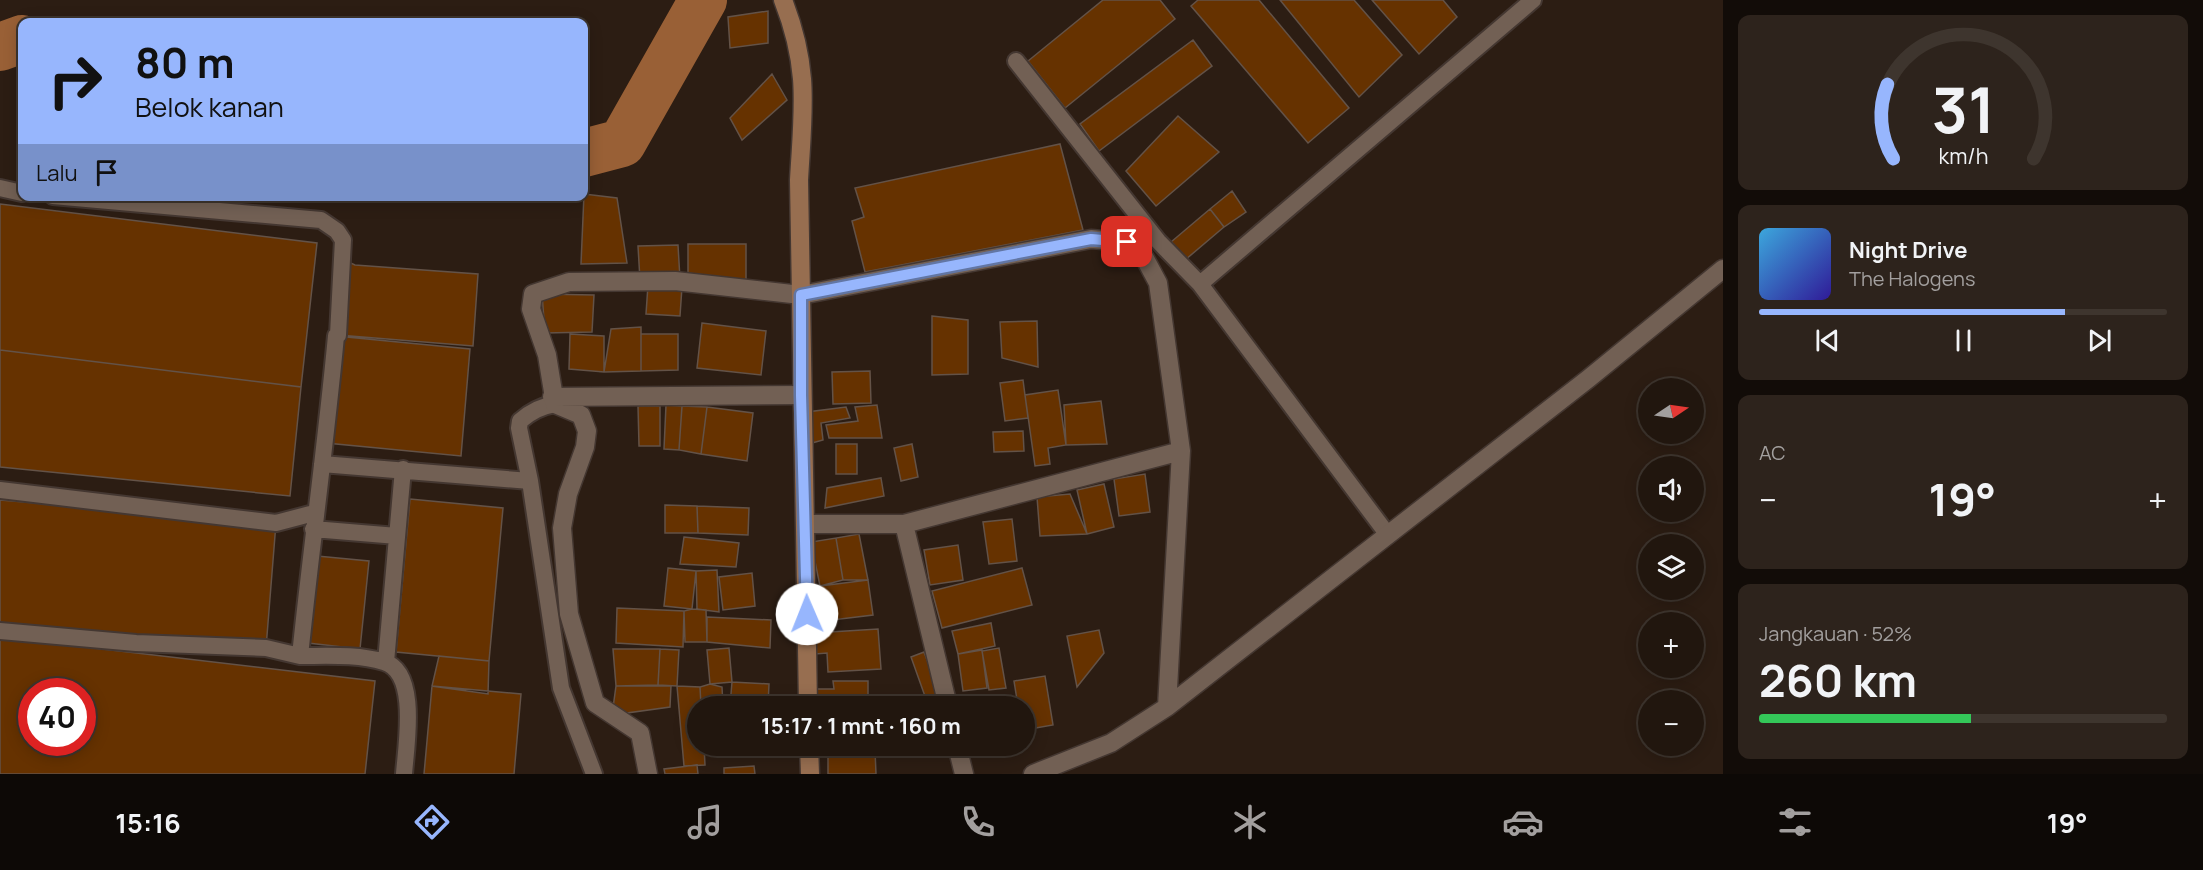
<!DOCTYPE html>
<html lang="id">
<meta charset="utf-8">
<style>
:root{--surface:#21160e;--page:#2d231c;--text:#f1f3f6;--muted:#a29f9e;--line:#3e352e;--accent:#97b6fd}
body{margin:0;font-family:Manrope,sans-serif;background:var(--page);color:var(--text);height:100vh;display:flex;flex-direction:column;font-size:22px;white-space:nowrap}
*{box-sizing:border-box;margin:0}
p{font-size:20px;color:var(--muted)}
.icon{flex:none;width:33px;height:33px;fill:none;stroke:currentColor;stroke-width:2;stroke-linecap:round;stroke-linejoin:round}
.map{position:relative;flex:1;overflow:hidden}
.drawer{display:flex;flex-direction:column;gap:15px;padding:15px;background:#120c08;width:480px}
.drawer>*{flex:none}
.top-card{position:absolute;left:18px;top:18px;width:570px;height:183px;border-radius:12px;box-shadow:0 3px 15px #0003,0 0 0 2px var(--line);background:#97b6fd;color:#111;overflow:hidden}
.needle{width:39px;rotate:77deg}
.tools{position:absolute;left:1638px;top:378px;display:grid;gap:12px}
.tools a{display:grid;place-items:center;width:66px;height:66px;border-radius:50%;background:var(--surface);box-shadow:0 3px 15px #0003,0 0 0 2px var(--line);font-size:30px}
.speed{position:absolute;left:18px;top:678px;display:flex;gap:12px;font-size:30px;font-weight:700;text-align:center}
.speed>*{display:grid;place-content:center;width:78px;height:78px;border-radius:50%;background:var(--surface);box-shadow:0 3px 15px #0003,0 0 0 2px var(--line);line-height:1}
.speed .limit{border:9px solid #d22;background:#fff;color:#111}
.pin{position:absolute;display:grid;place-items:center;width:51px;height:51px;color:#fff;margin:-26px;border-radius:12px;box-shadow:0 3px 9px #0006}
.me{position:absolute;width:66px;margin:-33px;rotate:359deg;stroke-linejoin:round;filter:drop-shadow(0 0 4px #0008)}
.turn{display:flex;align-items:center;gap:21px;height:126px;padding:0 18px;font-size:27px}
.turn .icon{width:78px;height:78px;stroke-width:2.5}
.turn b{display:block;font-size:42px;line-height:51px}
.then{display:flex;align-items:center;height:57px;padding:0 18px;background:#0003;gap:12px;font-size:22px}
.big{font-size:45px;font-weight:700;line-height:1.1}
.drawer .widget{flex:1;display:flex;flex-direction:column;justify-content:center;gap:9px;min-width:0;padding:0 21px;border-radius:12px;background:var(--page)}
.drawer .dial{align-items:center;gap:0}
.dial svg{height:156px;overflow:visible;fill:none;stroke:var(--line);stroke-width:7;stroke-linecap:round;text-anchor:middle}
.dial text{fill:var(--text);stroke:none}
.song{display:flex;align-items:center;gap:18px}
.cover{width:72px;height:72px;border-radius:9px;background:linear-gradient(135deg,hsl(200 70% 55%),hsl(250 70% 35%))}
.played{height:6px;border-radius:3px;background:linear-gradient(90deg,var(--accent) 75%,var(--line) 75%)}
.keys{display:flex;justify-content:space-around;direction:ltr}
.heat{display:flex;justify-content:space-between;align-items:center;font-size:33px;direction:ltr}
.charge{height:9px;border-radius:4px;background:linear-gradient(90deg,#34c759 52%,var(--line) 0)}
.trip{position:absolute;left:687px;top:696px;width:348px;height:60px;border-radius:30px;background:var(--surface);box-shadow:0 3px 15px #0003,0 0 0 2px var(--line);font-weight:700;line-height:60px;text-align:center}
.menu{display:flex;height:96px;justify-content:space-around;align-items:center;background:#0d0906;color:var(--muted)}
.menu .icon{width:42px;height:42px}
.menu .selected{color:var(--accent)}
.menu b{font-size:27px;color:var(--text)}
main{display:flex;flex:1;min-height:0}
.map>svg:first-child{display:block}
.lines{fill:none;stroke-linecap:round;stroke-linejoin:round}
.river{stroke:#996036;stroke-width:48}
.building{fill:#663200;stroke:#635247;stroke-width:1.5;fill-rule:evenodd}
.lane-casing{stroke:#443731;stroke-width:20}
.street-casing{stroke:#443731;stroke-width:21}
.secondary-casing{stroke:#443731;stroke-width:21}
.lane{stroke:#726054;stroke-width:16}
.street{stroke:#726054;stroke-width:18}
.secondary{stroke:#976e50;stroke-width:18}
.route-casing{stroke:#6276a4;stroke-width:15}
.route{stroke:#97b6fd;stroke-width:10}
</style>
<main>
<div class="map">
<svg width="1723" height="774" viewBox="0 0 1723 774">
<rect width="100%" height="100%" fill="#2c1d13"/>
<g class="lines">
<path class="river" d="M0 47 22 39
M584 153 622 143 703 0"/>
</g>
<path class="building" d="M1103 0H1160L1175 19 1065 108 1028 61Z
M1198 0H1259L1349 108 1308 143 1191 6Z
M1280 0H1354L1402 55 1359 97Z
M1372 0H1443L1457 17 1419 54Z
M768 11V43L730 48 728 17Z
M1193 40 1212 66 1099 151 1080 124Z
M772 74 787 100 742 140 730 118Z
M1178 116 1219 152 1156 206 1126 171Z
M1060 144 1083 230 865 272 852 221 864 217 855 188Z
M1232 191 1246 212 1224 227 1210 209Z
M584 194 617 198 627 263 581 264Z
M53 196H222L221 210Z
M0 204 317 243 301 387 0 350Z
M1210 209 1224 227 1185 260 1171 242Z
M688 244H746V280H688Z
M678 245 680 279 640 280 638 246Z
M344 260 355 265 478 274 473 346 338 335Z
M648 285 682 287 680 316 646 314Z
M542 294 594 295 592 332 545 333Z
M932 316 968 320V374L932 375Z
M1037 321 1038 367 1002 358 1000 322Z
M702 323 766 331 761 375 697 368Z
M641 327V371L604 372 611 329Z
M570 334 604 336V372L569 369Z
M641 334H678V370L641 371Z
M336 336 470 349 461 456 326 443Z
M0 350 301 387 290 496 0 467Z
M870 371 871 403 833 404 832 372Z
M1023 380 1028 418 1005 421 1000 383Z
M1058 390 1066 445 1048 448 1050 464 1035 466 1025 395Z
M1101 401 1107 444 1066 445 1064 405Z
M666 405 682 406 679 450 664 449Z
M877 405 882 438H829L826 425 858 421 855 407Z
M638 406H660V446H639Z
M682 406 707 407 701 454 679 450Z
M707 407 753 413 747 461 701 454Z
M846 407 850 418 821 423 823 440 812 443 807 412Z
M1023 431 1024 451 994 452 993 432Z
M836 444H857V474H836Z
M912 444 918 477 901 481 894 448Z
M1145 474 1150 512 1119 516 1114 479Z
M881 478 884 496 825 508 827 488Z
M1104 484 1114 527 1087 534 1077 490Z
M1070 494 1087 534 1040 536 1037 497Z
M410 499 503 508 489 661 396 652Z
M0 500 276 523 266 648 0 625Z
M665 505 697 506 698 533H665Z
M697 506 749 508 748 535 698 533Z
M1012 519 1017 561 989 564 983 522Z
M859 534 868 580H843L836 538Z
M684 537 739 543 736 567 680 564Z
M836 538 843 580 820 586 811 542Z
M958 545 963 580 930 585 924 550Z
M317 556 369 561 360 649 308 643Z
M668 568 696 571 692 609 664 606Z
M1022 568 1032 605 942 628 932 591Z
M717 570 719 612 697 609 696 571Z
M752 573 755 606 723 610 719 577Z
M868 580 873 615 824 621 820 586Z
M617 608 684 611 683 647 616 643Z
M692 609 706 610 707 642H685L684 611Z
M707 617 771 620 770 648 707 642Z
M991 623 995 646 958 654 952 631Z
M878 629 881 669 828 672 827 653 815 654 814 633Z
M1099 630 1104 653 1077 687 1067 636Z
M0 637 375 681 365 774H0ZM32 692H82V742H32Z
M729 648 732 682 710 684 707 650Z
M999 648 1006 688 989 690 982 651Z
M613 649H660L658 685 616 686Z
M660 649 679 650 677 686 658 685Z
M982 650 987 688 963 691 958 654Z
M924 652 940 694 926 699 911 657Z
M439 656 489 661 488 694 432 686Z
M1045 676 1053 725 1024 730V706H1018L1014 681Z
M833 681H868V706H817V689H834Z
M732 682 769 684 768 706H730Z
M710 684 722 687 723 706H701L700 687Z
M432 686 521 694 514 774H424Z
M616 686H671L670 707 612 715Z
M677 686 700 687 701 706H698V746H704L705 765 684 766Z
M926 699 927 706H892L891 702Z
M875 750 876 774H828V752Z
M697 765 698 774H665L664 769Z
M754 766 755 774H724V768Z"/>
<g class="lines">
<defs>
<path id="lane" d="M1016 61 1158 241 1200 284 1388 535
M0 188 22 193
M1200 284 1533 0
M555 404C542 406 530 412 520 421L519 428 530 481 561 688 594 774
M322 464 530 481
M0 490 276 523 314 513
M313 529 397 536
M0 631 136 643 266 648 300 656C311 549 326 443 336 336L338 335 343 240 337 231 321 220 53 196
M300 656C327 656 358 654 384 662 419 672 406 746 404 774
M386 662 403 469"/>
<path id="street" d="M552 397 801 395
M806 524H904L1181 451
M904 524 948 706
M957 746 964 774
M648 774 640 733 595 703 569 614 562 528 568 494 585 447 587 431 581 415 555 404 547 355 531 309 533 294 569 282 675 281 801 295 1091 239 1127 242 1142 253 1158 283 1181 451 1167 707
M1033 774 1111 743 1167 707 1588 379 1723 269"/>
<path id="secondary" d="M783 0C810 69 803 109 799 180L808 706
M809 746 810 774"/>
</defs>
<use href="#lane" class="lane-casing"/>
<use href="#street" class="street-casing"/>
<use href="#secondary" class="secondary-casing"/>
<use href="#lane" class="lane"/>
<use href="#street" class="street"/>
<use href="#secondary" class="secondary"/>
</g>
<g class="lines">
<defs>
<path id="route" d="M807 614 801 395V295L1091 239 1127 242"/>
</defs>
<use href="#route" class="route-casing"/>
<use href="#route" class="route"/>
</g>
</svg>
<div class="tools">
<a><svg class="needle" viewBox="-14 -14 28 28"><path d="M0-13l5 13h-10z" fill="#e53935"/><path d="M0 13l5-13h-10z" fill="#a29f9e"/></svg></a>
<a><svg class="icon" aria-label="sound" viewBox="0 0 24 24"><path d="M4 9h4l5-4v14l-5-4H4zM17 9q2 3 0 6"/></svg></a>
<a><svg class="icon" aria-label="layers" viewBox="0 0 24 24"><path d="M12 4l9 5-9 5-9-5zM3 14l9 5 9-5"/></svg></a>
<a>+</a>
<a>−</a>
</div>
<div class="speed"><div class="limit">40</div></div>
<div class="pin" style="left:1127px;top:242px;background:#d93025"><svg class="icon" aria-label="arrive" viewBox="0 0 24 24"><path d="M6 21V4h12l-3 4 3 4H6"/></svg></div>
<svg class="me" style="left:807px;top:614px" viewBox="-20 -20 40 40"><circle r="19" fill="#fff"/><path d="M0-13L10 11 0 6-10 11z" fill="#97b6fd"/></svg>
<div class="trip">15:17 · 1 mnt · 160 m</div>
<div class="top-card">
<div class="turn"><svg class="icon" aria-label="right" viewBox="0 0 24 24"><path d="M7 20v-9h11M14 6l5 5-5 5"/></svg><div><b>80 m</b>Belok kanan</div></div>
<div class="then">Lalu<svg class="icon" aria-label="arrive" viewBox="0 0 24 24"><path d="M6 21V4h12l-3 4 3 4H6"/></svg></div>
</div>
</div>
<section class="drawer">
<div class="widget dial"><svg viewBox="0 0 100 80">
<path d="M14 69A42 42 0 1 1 86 69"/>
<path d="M14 69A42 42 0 0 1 11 31" stroke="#97b6fd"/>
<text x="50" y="56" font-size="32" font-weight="700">31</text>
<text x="50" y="72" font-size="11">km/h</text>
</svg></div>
<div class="widget">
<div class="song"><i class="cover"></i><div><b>Night Drive</b><p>The Halogens</p></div></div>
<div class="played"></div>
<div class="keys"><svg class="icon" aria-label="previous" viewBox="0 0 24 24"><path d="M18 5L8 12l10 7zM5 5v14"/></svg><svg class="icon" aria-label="pause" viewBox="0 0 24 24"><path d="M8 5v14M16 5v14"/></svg><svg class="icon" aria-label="next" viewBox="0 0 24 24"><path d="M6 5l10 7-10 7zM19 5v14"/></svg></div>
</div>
<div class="widget"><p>AC</p>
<div class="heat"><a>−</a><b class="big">19°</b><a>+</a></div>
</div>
<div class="widget"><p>Jangkauan · 52%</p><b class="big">260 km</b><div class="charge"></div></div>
</section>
</main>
<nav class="menu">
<b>15:16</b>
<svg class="icon selected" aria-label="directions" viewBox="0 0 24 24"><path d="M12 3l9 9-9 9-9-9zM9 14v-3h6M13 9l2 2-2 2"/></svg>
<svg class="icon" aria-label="music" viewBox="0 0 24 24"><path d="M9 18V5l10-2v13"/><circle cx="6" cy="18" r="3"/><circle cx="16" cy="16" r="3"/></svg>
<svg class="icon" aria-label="phone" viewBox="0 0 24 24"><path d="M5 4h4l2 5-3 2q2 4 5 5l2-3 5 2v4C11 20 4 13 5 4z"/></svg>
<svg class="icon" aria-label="climate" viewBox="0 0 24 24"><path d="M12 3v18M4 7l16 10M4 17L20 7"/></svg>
<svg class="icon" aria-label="car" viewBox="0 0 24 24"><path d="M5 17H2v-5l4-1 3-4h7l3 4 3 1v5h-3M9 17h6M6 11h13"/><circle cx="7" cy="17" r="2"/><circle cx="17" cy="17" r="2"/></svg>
<svg class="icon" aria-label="filters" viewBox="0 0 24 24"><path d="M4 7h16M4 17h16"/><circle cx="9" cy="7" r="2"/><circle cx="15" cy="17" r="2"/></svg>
<b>19°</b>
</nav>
